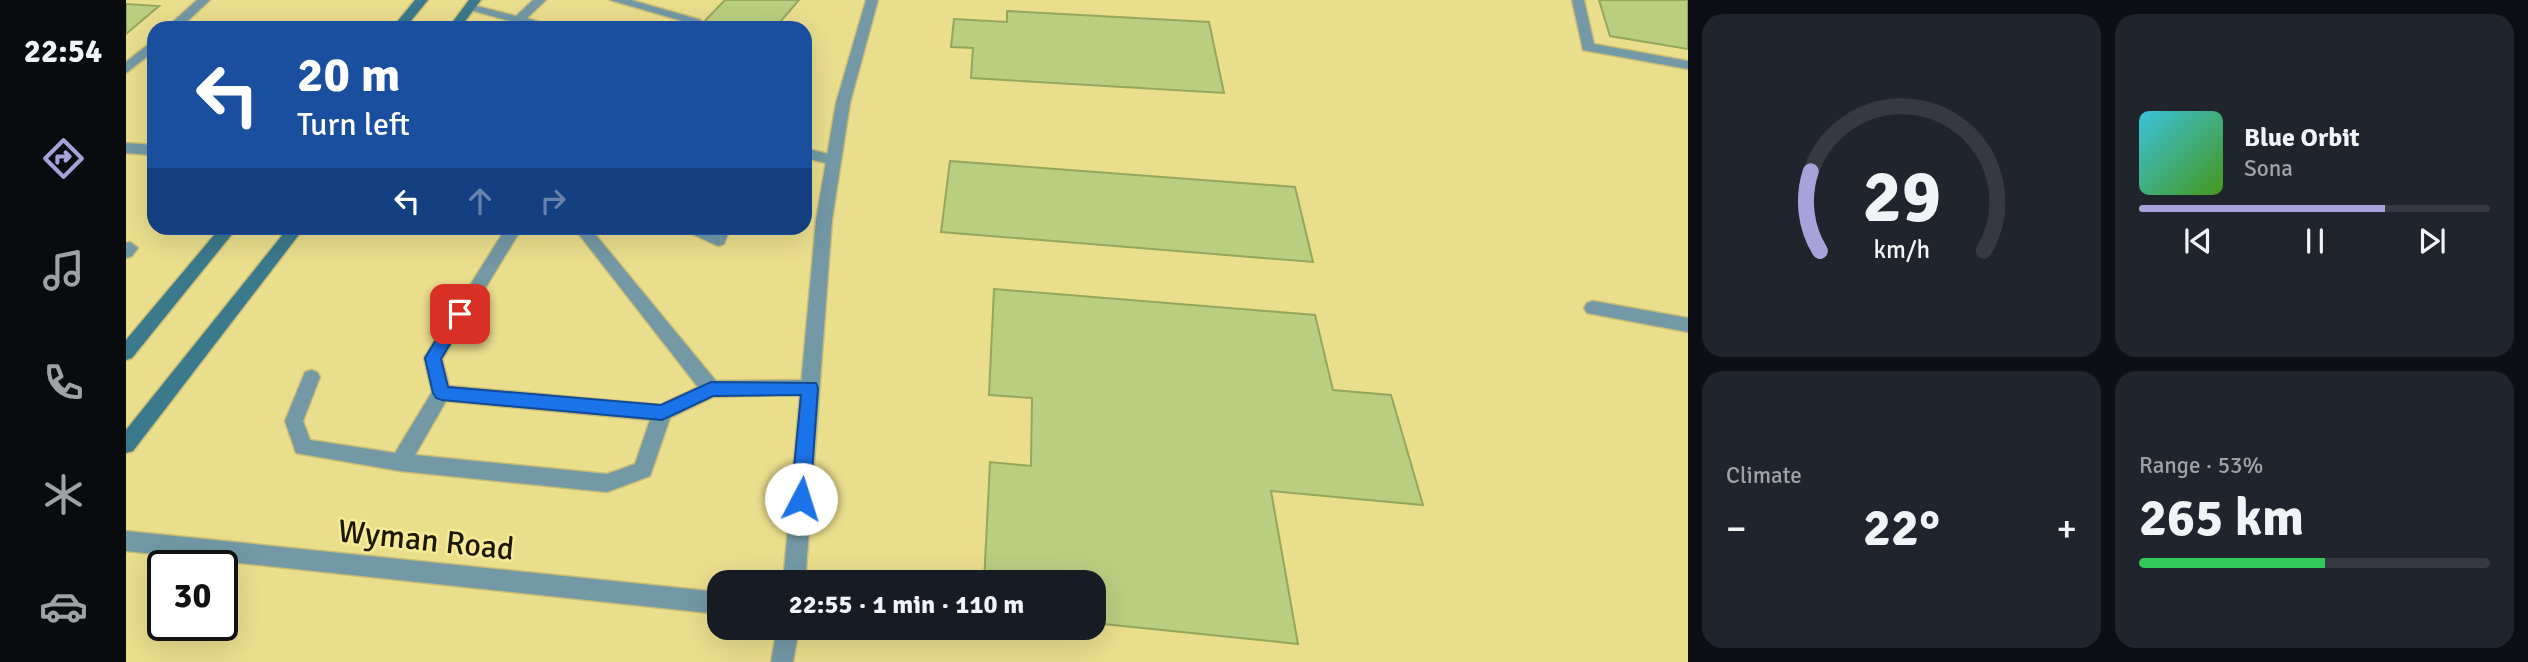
<!DOCTYPE html>
<meta charset="utf-8">
<style>
:root{--surface:#171b24;--page:#20242c;--text:#f1f3f6;--muted:#9ea1a6;--line:#363941;--accent:#a7a3da}
body{margin:0;font-family:Signika,sans-serif;background:var(--page);color:var(--text);height:100vh;display:flex;flex-direction:column;font-size:26px;white-space:nowrap}
*{box-sizing:border-box;margin:0}
p{font-size:23px;color:var(--muted)}
.icon{flex:none;width:38px;height:38px;fill:none;stroke:currentColor;stroke-width:2;stroke-linecap:round;stroke-linejoin:round}
.map{position:relative;flex:1;overflow:hidden}
.sheet{display:flex;flex-direction:column;gap:14px;padding:14px;background:#0d0f14;width:840px}
.sheet>*{flex:none}
.top-card{position:absolute;left:21px;top:21px;width:665px;height:214px;border-radius:21px;box-shadow:0 7px 28px #0002;background:#1a4fa0;color:#fff;overflow:hidden}
.speed{position:absolute;left:21px;top:550px;display:flex;gap:14px;font-size:35px;font-weight:700;text-align:center}
.speed>*{display:grid;place-content:center;width:91px;height:91px;border-radius:50%;background:var(--surface);box-shadow:0 7px 28px #0002;line-height:1}
.speed .limit{border:4px solid #111;border-radius:10px;background:#fff;color:#111}
.pin{position:absolute;display:grid;place-items:center;width:60px;height:60px;color:#fff;margin:-30px;border-radius:14px;box-shadow:0 4px 10px #0006}
.me{position:absolute;width:77px;margin:-38px;rotate:5deg;stroke-linejoin:round;filter:drop-shadow(0 0 5px #0008)}
.turn{display:flex;align-items:center;gap:24px;height:147px;padding:0 35px;font-size:32px}
.turn .icon{width:91px;height:91px;stroke-width:2.5}
.turn b{display:block;font-size:49px;line-height:60px}
.lanes{display:flex;align-items:center;height:66px;padding:0 35px;background:#0003;justify-content:center;gap:35px;direction:ltr}
.lanes .off{opacity:.35}
.big{font-size:52px;font-weight:700;line-height:1.1}
.sheet .widget{flex:1;display:flex;flex-direction:column;justify-content:center;gap:10px;min-width:0;padding:0 24px;border-radius:21px;background:var(--page)}
.sheet .dial{align-items:center;gap:0}
.dial svg{height:182px;overflow:visible;fill:none;stroke:var(--line);stroke-width:7;stroke-linecap:round;text-anchor:middle}
.dial text{fill:var(--text);stroke:none}
.song{display:flex;align-items:center;gap:21px}
.cover{width:84px;height:84px;border-radius:10px;background:linear-gradient(135deg,hsl(190 70% 55%),hsl(100 70% 35%))}
.played{height:7px;border-radius:4px;background:linear-gradient(90deg,var(--accent) 70%,var(--line) 70%)}
.keys{display:flex;justify-content:space-around;direction:ltr}
.heat{display:flex;justify-content:space-between;align-items:center;font-size:38px;direction:ltr}
.charge{height:10px;border-radius:5px;background:linear-gradient(90deg,#34c759 53%,var(--line) 0)}
.sheet .tiles{flex:1;display:grid;gap:14px;grid-template-columns:repeat(2,1fr)}
.trip{position:absolute;left:581px;top:570px;width:399px;height:70px;border-radius:21px;background:var(--surface);box-shadow:0 7px 28px #0002;font-weight:700;line-height:70px;text-align:center}
main{display:flex;flex:1;min-height:0}
.tab-bar{display:flex;flex-direction:column;width:126px;justify-content:space-around;align-items:center;background:#090b0e;color:var(--muted)}
.tab-bar .icon{width:49px;height:49px}
.tab-bar .active{color:var(--accent)}
.tab-bar b{font-size:32px;color:var(--text)}
.map>svg:first-child{display:block}
.building{fill:#bace81;stroke:#94a75c;stroke-width:2}
.lines{fill:none;stroke-linecap:round;stroke-linejoin:round}
.lane-casing{stroke:#c9bd76;stroke-width:3}
.street-casing{stroke:#c9bd76;stroke-width:3}
.secondary-casing{stroke:#c9bd76;stroke-width:3}
.lane{fill:#7399a6;fill-rule:evenodd}
.street{fill:#7399a6;fill-rule:evenodd}
.secondary{fill:#3b798c;fill-rule:evenodd}
.route{fill:#1a73e8;stroke:#114b97;stroke-width:2}
.labels{text-anchor:middle;dominant-baseline:central;stroke-width:5;stroke-linejoin:round;paint-order:stroke}
.near-street-label{font-size:32px;fill:#1c1801;stroke:#f7eb98}
</style>
<main>
<nav class="tab-bar">
<b>22:54</b>
<svg class="icon active" aria-label="directions" viewBox="0 0 24 24"><path d="M12 3l9 9-9 9-9-9zM9 14v-3h6M13 9l2 2-2 2"/></svg>
<svg class="icon" aria-label="music" viewBox="0 0 24 24"><path d="M9 18V5l10-2v13"/><circle cx="6" cy="18" r="3"/><circle cx="16" cy="16" r="3"/></svg>
<svg class="icon" aria-label="phone" viewBox="0 0 24 24"><path d="M5 4h4l2 5-3 2q2 4 5 5l2-3 5 2v4C11 20 4 13 5 4z"/></svg>
<svg class="icon" aria-label="climate" viewBox="0 0 24 24"><path d="M12 3v18M4 7l16 10M4 17L20 7"/></svg>
<svg class="icon" aria-label="car" viewBox="0 0 24 24"><path d="M5 17H2v-5l4-1 3-4h7l3 4 3 1v5h-3M9 17h6M6 11h13"/><circle cx="7" cy="17" r="2"/><circle cx="17" cy="17" r="2"/></svg>
</nav>
<div class="map">
<svg width="1562" height="662" viewBox="0 0 1562 662">
<rect width="100%" height="100%" fill="#eadd8c"/>
<path class="building" d="M599 0H673L654 22 678 27 677 28H549L553 24 572 28Z
M1473 0H1562V49L1484 36Z
M0 4 33 6 0 34Z
M881 11 1083 22 1098 93 845 78 847 48 825 47 828 19 881 22Z
M824 161 1169 187 1187 262 815 232Z
M868 289 1189 315 1207 390 1265 395 1297 505 1145 491 1172 644 968 623V583H858L864 462 905 466 906 398 863 395Z"/>
<g class="lines">
<defs>
<path id="lane" d="M71 0H84L54 28H40Z
M407 0H420L401 18 431 28H410L337 8 343 4 390 16Z
M484 0H505L575 20 568 28H558L560 22Z
M1446 0H1458L1468 44 1562 61V69L1457 50Z
M28 40V51L0 73V62Z
M0 143 28 145V155L0 153Z
M679 148 713 157 715 160 708 165 679 158Z
M380 228H396L316 359 323 386 534 405 572 387 448 228H464L590 381 684 380 691 383 693 388 691 393 587 397 544 418 524 476 481 492 274 471 170 453 159 421 179 372 185 370 191 372 194 377 177 421 184 440 269 453 306 392 298 358ZM320 401 524 420 509 464 481 474 289 455Z
M560 228H581L587 231 588 228H604L598 244 592 246 562 232Z
M4 242 12 248 6 256 0 258V243Z
M1467 301 1562 318V332L1461 313 1458 308 1461 303Z"/>
<path id="street" d="M740 0H752L724 103 706 220 679 583H657L690 220 710 103Z
M0 531 593 592V614L0 551Z
M651 628H673L667 662H645Z"/>
<path id="secondary" d="M289 0H302L279 28H266Z
M343 0H355L334 28H322Z
M94 228H111L6 358 0 360V340Z
M162 228H178L7 451 0 453V430Z"/>
</defs>
<use href="#lane" class="lane-casing"/>
<use href="#street" class="street-casing"/>
<use href="#secondary" class="secondary-casing"/>
<use href="#lane" class="lane"/>
<use href="#street" class="street"/>
<use href="#secondary" class="secondary"/>
</g>
<path class="route" d="M334 308 342 314 315 359 322 387 535 405 585 382 690 383 692 388 684 499 681 505 675 508 668 505 665 499 675 395 587 396 536 420 316 400 310 398 307 393 299 358 328 310Z"/>
<g class="labels">
<g class="near-street-label">
<text transform="translate(300 540) rotate(6)">Wyman Road</text>
</g>
</g>
</svg>
<div class="speed"><div class="limit">30</div></div>
<div class="pin" style="left:334px;top:314px;background:#d93025"><svg class="icon" aria-label="arrive" viewBox="0 0 24 24"><path d="M6 21V4h12l-3 4 3 4H6"/></svg></div>
<svg class="me" style="left:675px;top:499px" viewBox="-20 -20 40 40"><circle r="19" fill="#fff"/><path d="M0-13L10 11 0 6-10 11z" fill="#1a73e8"/></svg>
<div class="trip">22:55 · 1 min · 110 m</div>
<div class="top-card">
<div class="turn"><svg class="icon" aria-label="left" viewBox="0 0 24 24"><path d="M17 20v-9H6M10 6l-5 5 5 5"/></svg><div><b>20 m</b>Turn left</div></div>
<div class="lanes"><svg class="icon" aria-label="left" viewBox="0 0 24 24"><path d="M17 20v-9H6M10 6l-5 5 5 5"/></svg><svg class="icon off" aria-label="ahead" viewBox="0 0 24 24"><path d="M12 20V5M6 11l6-6 6 6"/></svg><svg class="icon off" aria-label="right" viewBox="0 0 24 24"><path d="M7 20v-9h11M14 6l5 5-5 5"/></svg></div>
</div>
</div>
<section class="sheet">
<div class="tiles">
<div class="widget dial"><svg viewBox="0 0 100 80">
<path d="M14 69A42 42 0 1 1 86 69"/>
<path d="M14 69A42 42 0 0 1 10 34" stroke="#a7a3da"/>
<text x="50" y="56" font-size="32" font-weight="700">29</text>
<text x="50" y="72" font-size="11">km/h</text>
</svg></div>
<div class="widget">
<div class="song"><i class="cover"></i><div><b>Blue Orbit</b><p>Sona</p></div></div>
<div class="played"></div>
<div class="keys"><svg class="icon" aria-label="previous" viewBox="0 0 24 24"><path d="M18 5L8 12l10 7zM5 5v14"/></svg><svg class="icon" aria-label="pause" viewBox="0 0 24 24"><path d="M8 5v14M16 5v14"/></svg><svg class="icon" aria-label="next" viewBox="0 0 24 24"><path d="M6 5l10 7-10 7zM19 5v14"/></svg></div>
</div>
<div class="widget"><p>Climate</p>
<div class="heat"><a>−</a><b class="big">22°</b><a>+</a></div>
</div>
<div class="widget"><p>Range · 53%</p><b class="big">265 km</b><div class="charge"></div></div>
</div>
</section>
</main>
